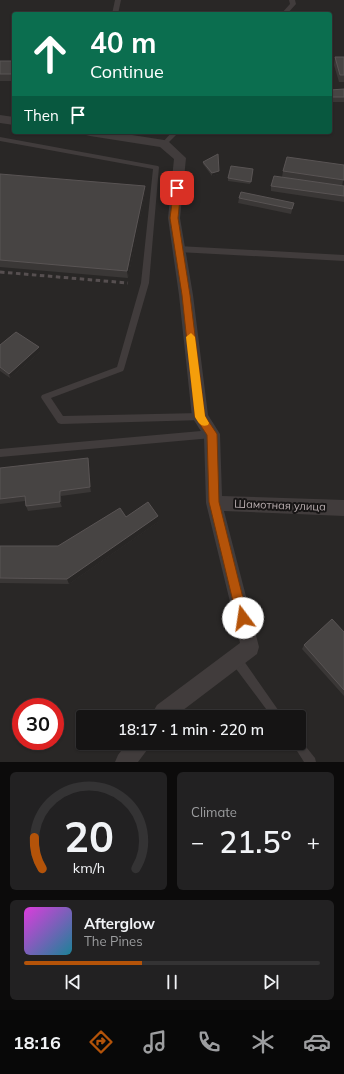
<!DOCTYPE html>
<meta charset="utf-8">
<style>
:root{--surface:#151414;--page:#222122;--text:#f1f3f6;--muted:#9d9ea0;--line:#343334;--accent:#b45309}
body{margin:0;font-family:Mulish,sans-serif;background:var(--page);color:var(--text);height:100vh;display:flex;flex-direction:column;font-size:15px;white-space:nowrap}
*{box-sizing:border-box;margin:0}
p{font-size:13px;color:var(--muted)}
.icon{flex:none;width:22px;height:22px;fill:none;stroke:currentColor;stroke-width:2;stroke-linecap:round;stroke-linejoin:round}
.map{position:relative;height:762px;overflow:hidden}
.details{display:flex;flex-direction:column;gap:10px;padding:10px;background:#0c0b0b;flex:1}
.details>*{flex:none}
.guide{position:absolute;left:12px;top:12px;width:320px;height:122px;border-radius:4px;box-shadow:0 1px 3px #0004,0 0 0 1px var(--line);background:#0b6e4f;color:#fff;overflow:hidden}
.speed{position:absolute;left:12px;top:698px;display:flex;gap:8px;font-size:20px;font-weight:700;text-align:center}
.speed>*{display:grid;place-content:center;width:52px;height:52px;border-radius:50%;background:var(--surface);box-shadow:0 1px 3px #0004,0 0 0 1px var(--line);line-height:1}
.speed .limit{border:6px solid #d22;background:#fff;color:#111}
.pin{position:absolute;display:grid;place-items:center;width:34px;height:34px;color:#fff;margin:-17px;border-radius:8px;box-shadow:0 2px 6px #0006}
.me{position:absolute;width:44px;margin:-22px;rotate:346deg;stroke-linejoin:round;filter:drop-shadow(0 0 3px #0008)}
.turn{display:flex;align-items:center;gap:14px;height:84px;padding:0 12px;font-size:18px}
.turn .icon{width:52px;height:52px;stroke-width:2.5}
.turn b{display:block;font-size:28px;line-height:34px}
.then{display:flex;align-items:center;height:38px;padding:0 12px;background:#0003;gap:8px;font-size:15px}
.big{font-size:30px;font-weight:600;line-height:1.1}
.details .widget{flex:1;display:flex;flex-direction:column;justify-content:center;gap:6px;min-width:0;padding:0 14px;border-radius:6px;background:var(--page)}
.details .dial{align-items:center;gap:0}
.dial svg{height:104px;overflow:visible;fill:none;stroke:var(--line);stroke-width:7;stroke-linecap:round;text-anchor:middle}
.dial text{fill:var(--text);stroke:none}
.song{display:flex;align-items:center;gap:12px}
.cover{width:48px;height:48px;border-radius:6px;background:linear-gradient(135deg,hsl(300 70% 55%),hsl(190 70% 35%))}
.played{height:4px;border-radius:2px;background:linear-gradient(90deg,var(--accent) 40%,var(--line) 40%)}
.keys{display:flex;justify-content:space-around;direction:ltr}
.heat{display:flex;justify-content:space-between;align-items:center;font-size:22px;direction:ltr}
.details .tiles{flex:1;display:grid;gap:10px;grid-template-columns:1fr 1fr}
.widget:last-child{grid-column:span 2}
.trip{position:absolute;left:76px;top:710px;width:230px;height:40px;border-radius:4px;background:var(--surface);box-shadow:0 1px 3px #0004,0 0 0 1px var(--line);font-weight:600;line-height:40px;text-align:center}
.menu{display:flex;height:64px;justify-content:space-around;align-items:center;background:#080808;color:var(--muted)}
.menu .icon{width:28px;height:28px}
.menu .active{color:var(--accent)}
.menu b{font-size:18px;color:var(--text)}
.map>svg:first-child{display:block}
.built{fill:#292726;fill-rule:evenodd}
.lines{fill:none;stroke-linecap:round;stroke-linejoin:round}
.lane{fill:#413c3c;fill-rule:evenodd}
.street{fill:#413c3c;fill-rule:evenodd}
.rail{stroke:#564f50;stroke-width:3;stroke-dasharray:4.5 3.5;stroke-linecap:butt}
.wall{fill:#3a3736}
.shaded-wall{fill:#282625}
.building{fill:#474443;stroke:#595454}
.route{fill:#b45309;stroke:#753606}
.slow{fill:#f59e0b}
.labels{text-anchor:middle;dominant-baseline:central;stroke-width:4;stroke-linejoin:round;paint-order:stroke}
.street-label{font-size:11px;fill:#baaeb0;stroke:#171515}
</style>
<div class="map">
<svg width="344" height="762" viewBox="0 0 344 762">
<rect width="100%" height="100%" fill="#1c1b1a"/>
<path class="built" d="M0 0H344V762H0ZM14 14H330V132H14ZM21 707H55V741H21ZM83 717H299V743H83Z"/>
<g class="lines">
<path class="lane" d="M115 0H121L118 14H112Z
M289 0H295L296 4 287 14H281L290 4Z
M172 132H179L166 145H162V143Z
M0 137 158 166 159 167 149 283 124 369 123 371 51 398 63 416 200 413 203 414 204 417 203 420 61 424 58 423 42 399 41 397 42 395 117 367 141 283 153 169 0 141Z
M178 246 344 255V261L178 252 174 249Z
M212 430 215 431 216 434 215 437 212 438 0 457V449Z
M235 653 239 654 283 717H272L231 662 230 658 231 654Z
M299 738 315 758 316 762H304L292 743H299Z"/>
<path class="street" d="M0 115 14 117V125L0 123Z
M84 132H113L164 140 168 141 186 158 180 218 193 295 208 415 220 434 222 496 344 500V516L224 511 259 647 257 654 174 717H150L157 705 240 643 206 503 204 436 192 417 179 295 168 218 174 159 160 147 90 136 86 135Z
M127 743H150L147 750 138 762H115L118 755Z"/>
<path class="rail" d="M0 272 128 283"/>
</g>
<path class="wall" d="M335 57H344V82H339L334 65Z
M0 61H14V81H0Z
M344 89V102H330V90Z
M203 162 219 171V174L212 176 203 164Z
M253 169 250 184 228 181V178Z
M283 171 344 177 342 186H344V202L271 191V186L282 177Z
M0 174 145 193 128 278 0 267Z
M239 198 294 203 291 214 238 203Z
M0 345 40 352 10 378 0 371Z
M88 458 89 463 91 492 61 496 62 507 28 511 26 506 25 501 0 504V468Z
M158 516V522L69 584 0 583V546H58L126 517Z
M344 632V696L302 649 304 645Z"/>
<path class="shaded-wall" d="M219 171V174L212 176V173Z
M145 186V193L128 278 127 271Z
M39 347 40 352 10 378 9 374Z
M88 458 89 463 91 492 90 487Z
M60 491 61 496 62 507 60 502Z
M158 516V522L69 584 67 579Z"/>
<path class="building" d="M335 57H344V75H340Z
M0 61H14V74H0Z
M344 89V97H330V90Z
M218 154 219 171 212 173 203 162Z
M287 157 344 165V180L283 171Z
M231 166 253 169 251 182 228 178Z
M0 174 145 186 127 271 0 260Z
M274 176 344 186V196L271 186Z
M241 192 294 203 292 209 239 198Z
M16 332 39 347 9 374 0 367V345Z
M88 458 90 487 60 491V502L26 506 25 496 0 499V468Z
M148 502 158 516 67 579 0 578V546H58L120 508 126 517Z
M332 619 344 632V690L304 645Z"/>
<path class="route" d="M177 185 181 188 178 218 190 295 205 416 217 434 219 502 248 618 247 622 243 624 239 622 237 618 209 502 207 435 195 417 182 295 170 218 174 188Z"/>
<path class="slow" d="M191 333 195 337 205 416 209 423 208 425C201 428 198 422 195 417L186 337Z"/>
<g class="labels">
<g class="street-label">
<text transform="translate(280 505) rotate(2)">Шамотная улица</text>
</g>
</g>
</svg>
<div class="speed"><div class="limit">30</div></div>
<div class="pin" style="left:177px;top:188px;background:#d93025"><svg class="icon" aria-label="arrive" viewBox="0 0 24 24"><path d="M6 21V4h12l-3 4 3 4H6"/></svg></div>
<svg class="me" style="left:243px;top:618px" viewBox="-20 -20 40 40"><circle r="19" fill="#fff"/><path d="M0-13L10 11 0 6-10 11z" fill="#b45309"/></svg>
<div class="trip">18:17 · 1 min · 220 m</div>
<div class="guide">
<div class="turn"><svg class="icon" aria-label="ahead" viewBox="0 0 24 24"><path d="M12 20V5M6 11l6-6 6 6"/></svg><div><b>40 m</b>Continue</div></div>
<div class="then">Then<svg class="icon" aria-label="arrive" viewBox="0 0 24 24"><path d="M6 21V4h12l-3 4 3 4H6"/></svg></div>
</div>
</div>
<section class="details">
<div class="tiles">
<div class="widget dial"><svg viewBox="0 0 100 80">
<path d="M14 69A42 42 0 1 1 86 69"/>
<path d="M14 69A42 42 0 0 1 8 45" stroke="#b45309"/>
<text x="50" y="56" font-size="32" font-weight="700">20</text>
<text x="50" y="72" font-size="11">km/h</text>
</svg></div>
<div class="widget"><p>Climate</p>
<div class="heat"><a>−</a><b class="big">21.5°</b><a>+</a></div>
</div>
<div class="widget">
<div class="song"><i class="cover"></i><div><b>Afterglow</b><p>The Pines</p></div></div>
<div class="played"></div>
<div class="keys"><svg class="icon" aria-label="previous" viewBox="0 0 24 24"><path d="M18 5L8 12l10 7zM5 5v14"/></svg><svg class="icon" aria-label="pause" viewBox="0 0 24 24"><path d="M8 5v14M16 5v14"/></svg><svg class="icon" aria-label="next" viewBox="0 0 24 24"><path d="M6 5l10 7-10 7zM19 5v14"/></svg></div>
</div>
</div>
</section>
<nav class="menu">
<b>18:16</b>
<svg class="icon active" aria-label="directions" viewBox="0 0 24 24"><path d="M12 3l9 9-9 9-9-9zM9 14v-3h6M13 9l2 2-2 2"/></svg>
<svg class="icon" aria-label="music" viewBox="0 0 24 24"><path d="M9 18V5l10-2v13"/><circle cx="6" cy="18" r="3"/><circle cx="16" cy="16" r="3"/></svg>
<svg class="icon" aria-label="phone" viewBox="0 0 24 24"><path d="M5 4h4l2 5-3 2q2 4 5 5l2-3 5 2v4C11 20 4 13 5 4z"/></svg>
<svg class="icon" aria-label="climate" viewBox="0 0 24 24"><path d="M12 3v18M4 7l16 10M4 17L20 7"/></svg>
<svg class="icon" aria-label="car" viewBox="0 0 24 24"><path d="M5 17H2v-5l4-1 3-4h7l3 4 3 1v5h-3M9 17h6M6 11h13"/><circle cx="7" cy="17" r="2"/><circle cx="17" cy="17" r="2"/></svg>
</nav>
